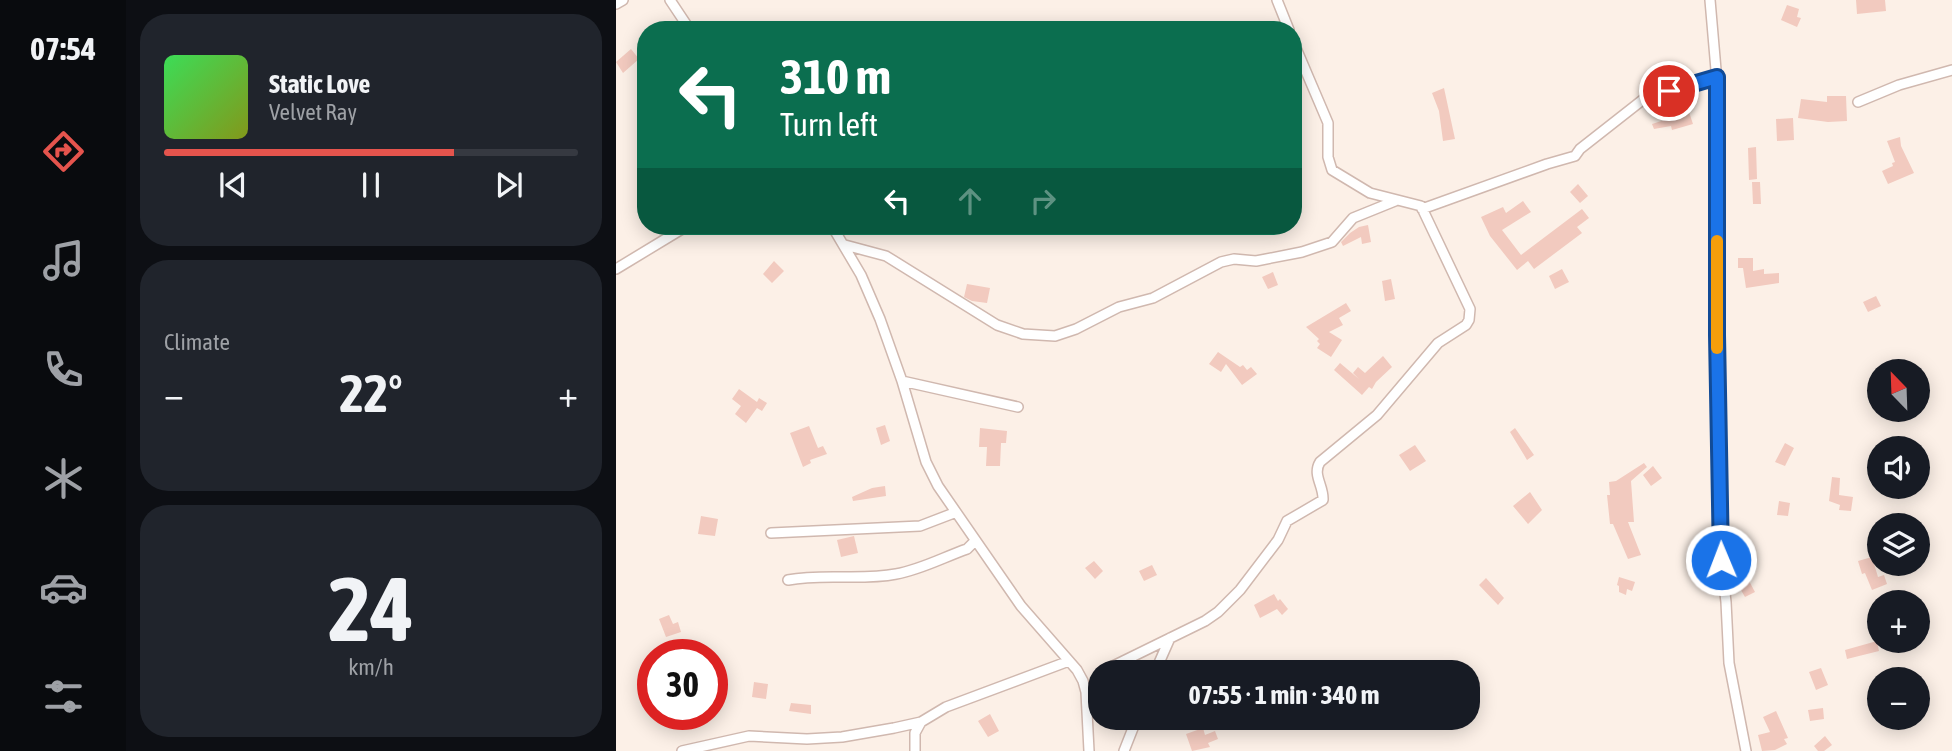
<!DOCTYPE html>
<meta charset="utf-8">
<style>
:root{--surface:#171b24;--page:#20242c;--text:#f1f3f6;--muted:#9ea1a6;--line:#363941;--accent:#e5544d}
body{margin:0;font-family:"Asap Condensed",sans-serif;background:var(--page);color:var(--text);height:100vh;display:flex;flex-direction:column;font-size:26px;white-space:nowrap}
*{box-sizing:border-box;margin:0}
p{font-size:23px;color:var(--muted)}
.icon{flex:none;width:38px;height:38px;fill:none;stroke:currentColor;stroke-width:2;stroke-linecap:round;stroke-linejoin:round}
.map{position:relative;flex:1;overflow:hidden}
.drawer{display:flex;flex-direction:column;gap:14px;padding:14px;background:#0d0f14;width:490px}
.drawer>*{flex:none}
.top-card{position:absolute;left:21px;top:21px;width:665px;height:214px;border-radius:28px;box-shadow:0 4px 18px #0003;background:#0b6e4f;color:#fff;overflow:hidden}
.needle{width:46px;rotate:337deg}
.tools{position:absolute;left:1251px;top:359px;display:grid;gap:14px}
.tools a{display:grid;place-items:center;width:63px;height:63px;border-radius:50%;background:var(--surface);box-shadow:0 4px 18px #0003;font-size:35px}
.speed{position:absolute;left:21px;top:639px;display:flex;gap:14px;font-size:35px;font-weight:700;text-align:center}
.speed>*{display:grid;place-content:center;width:91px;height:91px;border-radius:50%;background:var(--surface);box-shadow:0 4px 18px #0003;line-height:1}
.speed .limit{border:10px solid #d22;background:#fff;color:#111}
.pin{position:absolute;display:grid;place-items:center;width:60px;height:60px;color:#fff;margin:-30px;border:4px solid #fff;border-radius:50%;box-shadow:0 2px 7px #0007}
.me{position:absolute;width:77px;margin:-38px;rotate:359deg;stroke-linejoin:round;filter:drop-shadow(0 0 5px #0008)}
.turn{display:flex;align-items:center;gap:24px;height:147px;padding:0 28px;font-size:32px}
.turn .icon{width:91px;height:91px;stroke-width:2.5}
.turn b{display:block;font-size:49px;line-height:60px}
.lanes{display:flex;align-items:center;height:66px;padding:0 28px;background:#0003;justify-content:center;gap:35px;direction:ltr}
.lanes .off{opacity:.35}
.big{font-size:52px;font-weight:700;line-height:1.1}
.drawer .widget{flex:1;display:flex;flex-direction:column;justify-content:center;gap:10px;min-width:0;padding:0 24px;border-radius:28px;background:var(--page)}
.drawer .dial{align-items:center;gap:0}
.dial b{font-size:91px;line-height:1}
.song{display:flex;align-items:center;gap:21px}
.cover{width:84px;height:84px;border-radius:10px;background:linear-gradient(135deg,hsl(130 70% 55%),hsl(70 70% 35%))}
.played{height:7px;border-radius:4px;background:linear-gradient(90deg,var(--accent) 70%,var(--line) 70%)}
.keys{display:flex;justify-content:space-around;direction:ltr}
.heat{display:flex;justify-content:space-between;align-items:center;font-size:38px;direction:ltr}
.trip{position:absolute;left:472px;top:660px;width:392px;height:70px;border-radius:28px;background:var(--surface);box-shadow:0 4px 18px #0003;font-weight:700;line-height:70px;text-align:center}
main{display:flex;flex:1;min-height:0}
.menu{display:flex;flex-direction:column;width:126px;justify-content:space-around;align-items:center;background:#090b0e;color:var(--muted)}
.menu .icon{width:49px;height:49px}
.menu .active{color:var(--accent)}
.menu b{font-size:32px;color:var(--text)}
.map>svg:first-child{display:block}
.building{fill:#f2cabf}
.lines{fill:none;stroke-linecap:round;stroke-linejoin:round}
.minor-casing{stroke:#d0b8af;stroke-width:12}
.minor{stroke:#fff;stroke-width:9}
.route-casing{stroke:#114b97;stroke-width:18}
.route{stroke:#1a73e8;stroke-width:12}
.slow{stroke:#f59e0b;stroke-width:12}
</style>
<main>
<nav class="menu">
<b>07:54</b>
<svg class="icon active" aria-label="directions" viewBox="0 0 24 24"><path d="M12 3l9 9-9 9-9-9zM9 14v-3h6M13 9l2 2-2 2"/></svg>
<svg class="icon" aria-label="music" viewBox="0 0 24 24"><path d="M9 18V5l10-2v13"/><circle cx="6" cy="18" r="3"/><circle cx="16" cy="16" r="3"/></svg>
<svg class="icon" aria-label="phone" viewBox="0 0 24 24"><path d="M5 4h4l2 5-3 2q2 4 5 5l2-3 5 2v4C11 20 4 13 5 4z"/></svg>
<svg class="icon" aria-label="climate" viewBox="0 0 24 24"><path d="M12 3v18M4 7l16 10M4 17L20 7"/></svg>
<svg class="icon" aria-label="car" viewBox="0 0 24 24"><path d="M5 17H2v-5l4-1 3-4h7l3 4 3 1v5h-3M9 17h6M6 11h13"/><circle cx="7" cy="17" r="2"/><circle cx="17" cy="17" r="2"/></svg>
<svg class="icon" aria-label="filters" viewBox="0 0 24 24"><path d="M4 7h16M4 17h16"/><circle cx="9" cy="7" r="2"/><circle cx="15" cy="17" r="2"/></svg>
</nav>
<section class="drawer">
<div class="widget">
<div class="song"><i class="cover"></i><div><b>Static Love</b><p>Velvet Ray</p></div></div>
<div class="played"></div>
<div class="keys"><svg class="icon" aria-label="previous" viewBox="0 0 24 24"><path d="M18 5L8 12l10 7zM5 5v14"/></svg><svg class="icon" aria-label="pause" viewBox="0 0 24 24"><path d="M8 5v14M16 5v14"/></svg><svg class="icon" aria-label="next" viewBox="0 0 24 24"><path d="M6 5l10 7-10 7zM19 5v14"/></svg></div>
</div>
<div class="widget"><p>Climate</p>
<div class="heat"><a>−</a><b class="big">22°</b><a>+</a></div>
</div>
<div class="widget dial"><b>24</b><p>km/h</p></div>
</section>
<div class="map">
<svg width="1336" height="751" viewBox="0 0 1336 751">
<rect width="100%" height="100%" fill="#fcf0e7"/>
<path class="building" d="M1240 0H1269L1270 11 1241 14Z
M1171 5 1183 9 1181 17 1185 18 1181 27 1165 20Z
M15 49 23 59 7 73 0 62Z
M828 88 839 139 827 141 823 111 816 93Z
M1211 96H1230L1231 121 1212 122 1182 118 1185 99 1211 102Z
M1073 112 1077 124 1056 130 1055 126 1038 129 1036 124Z
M1177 118 1178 140 1161 141 1160 119Z
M1284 137 1285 146 1298 173 1272 184 1266 171 1277 166 1276 163 1279 162 1271 141Z
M1140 147 1141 179 1133 180 1132 148Z
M1136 182H1144L1145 204H1137Z
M962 184 972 196 964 203 954 192Z
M907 201 915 212 886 230 905 255 966 209 973 218 961 227 966 233 918 269 912 261 901 270 874 236 865 217 887 207 890 213Z
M752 225 755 242 746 244 745 237 727 246 725 242 734 233 743 227Z
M1122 258H1137V271L1148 269V274L1163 273V283L1130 288 1127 268H1122Z
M158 261 168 271 156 283 147 274Z
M946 269 953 282 939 289 933 276Z
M657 272 662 285 652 289 646 277Z
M775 279 779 299 769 301 766 281Z
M351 284 374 288 371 303 356 301 348 297Z
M1260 296 1265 306 1252 312 1247 302Z
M730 303 735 311 723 318 727 325 713 332 726 340 715 357 701 348 704 344 701 341 703 339 690 327Z
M602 352 624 367 627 365 631 370 635 367 641 374 626 385 610 364 605 372 593 364Z
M767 356 776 367 760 382 756 389 753 387 746 395 718 370 724 363 743 379 737 373 742 367 749 373Z
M123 389 141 402 143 398 151 403 146 411 141 408 130 423 119 414 125 406 116 399Z
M269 425 274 441 265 445 260 428Z
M193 426 202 448 207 446 211 454 194 460 195 463 187 467 174 433Z
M364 428 391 431 390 443H385L384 466H370L371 447H363Z
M899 428 918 455 911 460 894 432Z
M1169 443 1178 448 1169 466 1159 462Z
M799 445 810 461 794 471 783 455Z
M1028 463 1031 467 1015 481 1018 522H1012L1025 555 1012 559 997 524H994L991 495H994L993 482 1000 481Z
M1037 466 1046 478 1035 486 1027 475Z
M1216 477 1224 478 1223 495 1237 497 1235 511 1223 510 1224 505 1213 501Z
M269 486 270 496 237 501 236 497 256 488Z
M914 492 926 510 912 524 897 506Z
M1163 501 1174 503 1172 516 1161 515Z
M85 516 102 519 99 536 82 534Z
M238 536 242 553 225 557 221 540Z
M1124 550 1134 552 1131 567 1121 565Z
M1256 557 1262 577 1268 575 1271 584 1256 590 1249 573 1246 574 1242 561Z
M478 561 487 571 479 579 469 568Z
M536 565 541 575 528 581 523 571Z
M1003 577 1019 582 1016 591 1011 589 1010 595 1003 592V586L1001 585Z
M870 578 888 598 882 605 863 585Z
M1132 579 1139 592 1129 597 1122 585Z
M658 594 662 601 664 599 672 609 666 615 661 609 644 618 638 605Z
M53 615 57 624 62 622 65 632 50 637 43 619Z
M1261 641 1263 651 1231 659 1229 650Z
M1205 668 1212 685 1200 690 1193 672Z
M138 682 152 684 150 699 136 697Z
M175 703 195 705V714L173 711Z
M1207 708 1208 719 1194 721 1192 710Z
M1160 711 1172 738 1168 739 1171 744 1159 750 1146 751 1142 735 1154 732 1147 717Z
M374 714 383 731 372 737 362 721Z
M587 728 589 735 599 731 602 739 592 743 594 747 576 751 570 734Z
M1209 736 1216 745 1208 751H1202L1198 746Z"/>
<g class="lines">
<defs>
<path id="minor" d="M54 0 74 30
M661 0 673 30
M1094 0 1102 93 1101 335 1105 560 1110 602 1113 663 1130 751
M0 4 7 0
M1242 102 1283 85 1336 70
M806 209 931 164 959 156 964 149 1029 98 1101 77
M216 226 245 275 264 319 286 381 310 462 322 486 405 606 461 670 467 681 470 692 473 751
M229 245 270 256 381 325 407 334 439 336 460 329 503 307 537 298 605 262 618 259 640 261 686 252 716 242 737 218 779 201
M0 269 71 226
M286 381 402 407
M155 533 304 526 338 513
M172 580C208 573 244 581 280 574 304 570 328 557 351 549L359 541
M485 672 589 621 602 612 624 590 662 540 671 521 707 500C708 486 696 475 704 462L761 415 822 343 850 325 853 320 854 309 805 206 754 193 716 170 712 157V123L677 41
M539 672 554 638
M66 751 133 736 191 739 226 737 278 728 305 722 330 707 453 661
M299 751V733L305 722
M508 751 521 718"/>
</defs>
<use href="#minor" class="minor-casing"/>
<use href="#minor" class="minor"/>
</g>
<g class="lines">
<defs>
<path id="route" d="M1053 91 1101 77V335L1105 560"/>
</defs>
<use href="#route" class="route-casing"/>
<use href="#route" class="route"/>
<path class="slow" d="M1101 348V241"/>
</g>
</svg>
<div class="tools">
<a><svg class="needle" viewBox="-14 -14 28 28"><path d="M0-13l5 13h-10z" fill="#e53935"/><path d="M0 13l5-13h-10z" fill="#9ea1a6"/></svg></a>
<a><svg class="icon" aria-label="sound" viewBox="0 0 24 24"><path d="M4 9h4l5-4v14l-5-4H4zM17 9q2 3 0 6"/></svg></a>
<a><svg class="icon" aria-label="layers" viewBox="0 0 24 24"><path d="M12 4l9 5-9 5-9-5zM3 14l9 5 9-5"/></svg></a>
<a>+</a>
<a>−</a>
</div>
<div class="speed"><div class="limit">30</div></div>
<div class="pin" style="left:1053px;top:91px;background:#d93025"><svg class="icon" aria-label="arrive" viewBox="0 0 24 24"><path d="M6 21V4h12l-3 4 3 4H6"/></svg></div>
<svg class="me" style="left:1105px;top:560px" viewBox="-20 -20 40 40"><circle r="17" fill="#1a73e8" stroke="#fff" stroke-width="3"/><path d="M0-11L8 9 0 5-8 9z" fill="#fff"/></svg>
<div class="trip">07:55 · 1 min · 340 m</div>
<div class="top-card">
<div class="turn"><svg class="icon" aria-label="left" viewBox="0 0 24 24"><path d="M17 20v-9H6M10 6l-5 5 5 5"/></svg><div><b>310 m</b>Turn left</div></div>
<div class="lanes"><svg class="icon" aria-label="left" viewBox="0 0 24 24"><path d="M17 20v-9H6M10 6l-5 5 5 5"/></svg><svg class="icon off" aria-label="ahead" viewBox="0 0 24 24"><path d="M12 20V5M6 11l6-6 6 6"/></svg><svg class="icon off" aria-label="right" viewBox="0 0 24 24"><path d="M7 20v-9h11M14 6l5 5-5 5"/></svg></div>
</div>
</div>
</main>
